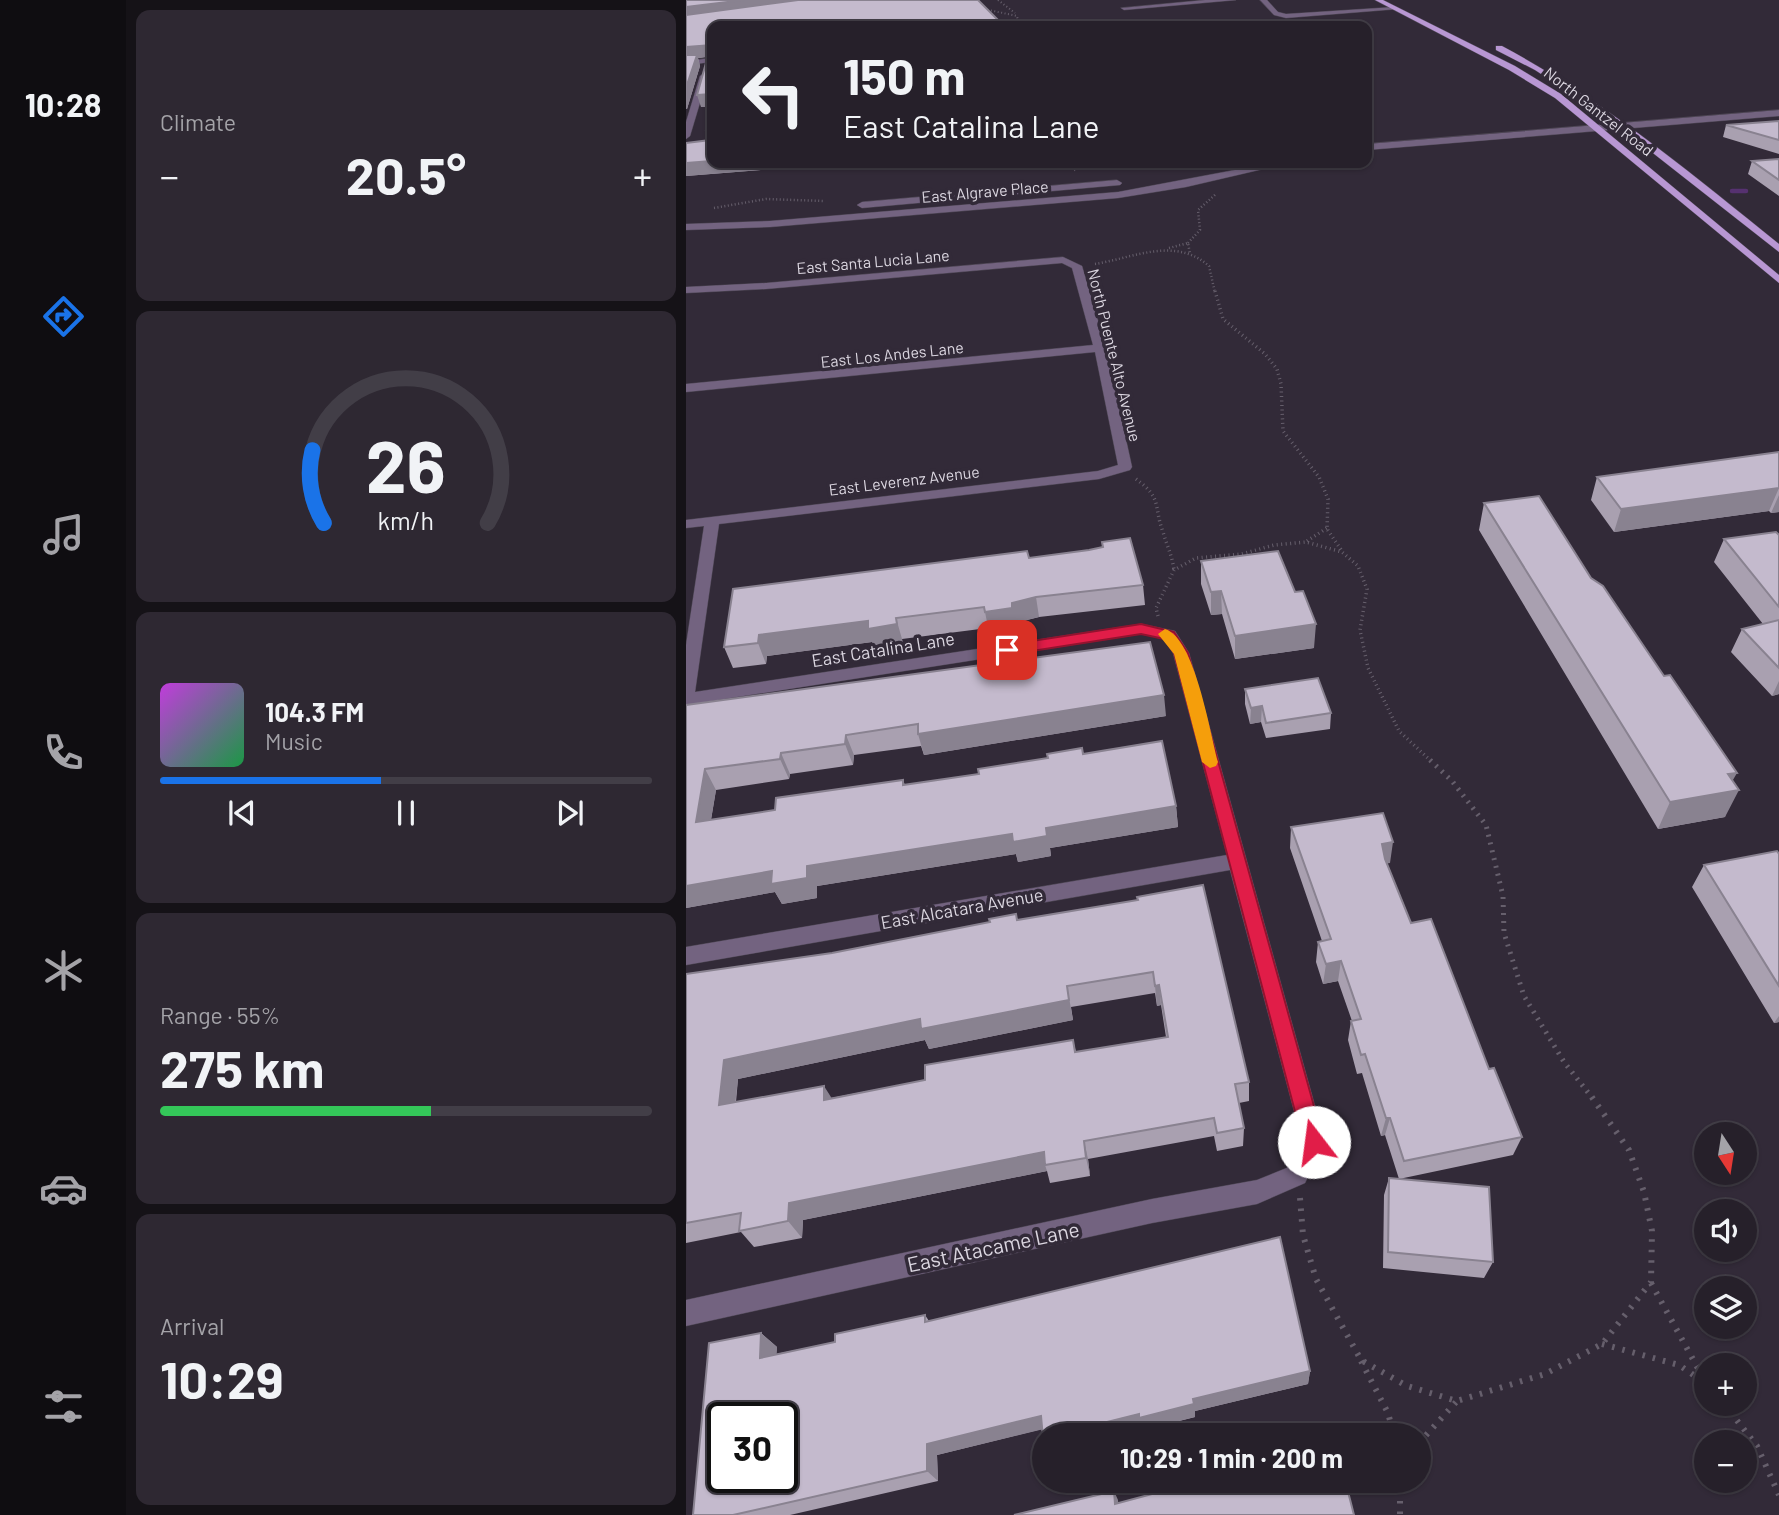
<!DOCTYPE html>
<meta charset="utf-8">
<style>
:root{--surface:#26202a;--page:#2e2832;--text:#f1f3f6;--muted:#a4a3a8;--line:#423e47;--accent:#1a73e8}
body{margin:0;font-family:Barlow,sans-serif;background:var(--page);color:var(--text);height:100vh;display:flex;flex-direction:column;font-size:26px;white-space:nowrap}
*{box-sizing:border-box;margin:0}
p{font-size:23px;color:var(--muted)}
.icon{flex:none;width:38px;height:38px;fill:none;stroke:currentColor;stroke-width:2;stroke-linecap:round;stroke-linejoin:round}
.map{position:relative;flex:1;overflow:hidden}
.details{display:flex;flex-direction:column;gap:10px;padding:10px;background:#151217;width:560px}
.details>*{flex:none}
.top-card{position:absolute;left:21px;top:21px;width:665px;height:147px;border-radius:14px;box-shadow:0 2px 5px #0004,0 0 0 2px var(--line);background:#26202a;color:var(--text);overflow:hidden}
.needle{width:46px;rotate:168deg}
.buttons{position:absolute;left:1008px;top:1122px;display:grid;gap:14px}
.buttons a{display:grid;place-items:center;width:63px;height:63px;border-radius:50%;background:var(--surface);box-shadow:0 2px 5px #0004,0 0 0 2px var(--line);font-size:35px}
.speed{position:absolute;left:21px;top:1402px;display:flex;gap:14px;font-size:35px;font-weight:700;text-align:center}
.speed>*{display:grid;place-content:center;width:91px;height:91px;border-radius:50%;background:var(--surface);box-shadow:0 2px 5px #0004,0 0 0 2px var(--line);line-height:1}
.speed .limit{border:4px solid #111;border-radius:10px;background:#fff;color:#111}
.pin{position:absolute;display:grid;place-items:center;width:60px;height:60px;color:#fff;margin:-30px;border-radius:14px;box-shadow:0 4px 10px #0006}
.me{position:absolute;width:77px;margin:-38px;rotate:345deg;stroke-linejoin:round;filter:drop-shadow(0 0 5px #0008)}
.turn{display:flex;align-items:center;gap:24px;height:147px;padding:0 21px;font-size:32px}
.turn .icon{width:91px;height:91px;stroke-width:2.5}
.turn b{display:block;font-size:49px;line-height:60px}
.big{font-size:52px;font-weight:700;line-height:1.1}
.details .widget{flex:1;display:flex;flex-direction:column;justify-content:center;gap:10px;min-width:0;padding:0 24px;border-radius:14px;background:var(--page)}
.details .dial{align-items:center;gap:0}
.dial svg{height:182px;overflow:visible;fill:none;stroke:var(--line);stroke-width:7;stroke-linecap:round;text-anchor:middle}
.dial text{fill:var(--text);stroke:none}
.song{display:flex;align-items:center;gap:21px}
.cover{width:84px;height:84px;border-radius:10px;background:linear-gradient(135deg,hsl(290 70% 55%),hsl(140 70% 35%))}
.played{height:7px;border-radius:4px;background:linear-gradient(90deg,var(--accent) 45%,var(--line) 45%)}
.keys{display:flex;justify-content:space-around;direction:ltr}
.heat{display:flex;justify-content:space-between;align-items:center;font-size:38px;direction:ltr}
.charge{height:10px;border-radius:5px;background:linear-gradient(90deg,#34c759 55%,var(--line) 0)}
.trip{position:absolute;left:346px;top:1423px;width:399px;height:70px;border-radius:35px;background:var(--surface);box-shadow:0 2px 5px #0004,0 0 0 2px var(--line);font-weight:700;line-height:70px;text-align:center}
main{display:flex;flex:1;min-height:0}
.tab-bar{display:flex;flex-direction:column;width:126px;justify-content:space-around;align-items:center;background:#0f0d11;color:var(--muted)}
.tab-bar .icon{width:49px;height:49px}
.tab-bar .current{color:var(--accent)}
.tab-bar b{font-size:32px;color:var(--text)}
.map>svg:first-child{display:block}
.lines{fill:none;stroke-linecap:round;stroke-linejoin:round}
.stream{stroke:#563170;stroke-width:4.5}
.minor-casing{stroke:#4d4653;stroke-width:1}
.major-casing{stroke:#4d4653;stroke-width:1}
.path-far4{stroke:#665f6c;stroke-width:2;stroke-dasharray:1 2.5;stroke-linecap:butt}
.path-far3{stroke:#665f6c;stroke-width:2.5;stroke-dasharray:1 2.5;stroke-linecap:butt}
.path-far2{stroke:#665f6c;stroke-width:3.5;stroke-dasharray:1 3.5;stroke-linecap:butt}
.path-far1{stroke:#665f6c;stroke-width:5;stroke-dasharray:2 6;stroke-linecap:butt}
.path{stroke:#665f6c;stroke-width:6;stroke-dasharray:2.5 8;stroke-linecap:butt}
.minor{fill:#736380;fill-rule:evenodd}
.major{fill:#b897d3;fill-rule:evenodd}
.wall{fill:#a9a0b0;fill-rule:evenodd}
.shaded-wall{fill:#898290}
.building{fill:#c4bacd;stroke:#898290;stroke-width:2;fill-rule:evenodd}
.route{fill:#e11d48;stroke:#92132f;stroke-width:2}
.slow{fill:#f59e0b}
.labels{text-anchor:middle;dominant-baseline:central;stroke-width:7;stroke-linejoin:round;paint-order:stroke}
.far-street-label{font-size:16px;fill:#dbd6e0;stroke:#322a38}
.street-label{font-size:18px;fill:#dbd6e0;stroke:#322a38}
.near-street-label{font-size:21px;fill:#dbd6e0;stroke:#322a38}
</style>
<main>
<nav class="tab-bar">
<b>10:28</b>
<svg class="icon current" aria-label="directions" viewBox="0 0 24 24"><path d="M12 3l9 9-9 9-9-9zM9 14v-3h6M13 9l2 2-2 2"/></svg>
<svg class="icon" aria-label="music" viewBox="0 0 24 24"><path d="M9 18V5l10-2v13"/><circle cx="6" cy="18" r="3"/><circle cx="16" cy="16" r="3"/></svg>
<svg class="icon" aria-label="phone" viewBox="0 0 24 24"><path d="M5 4h4l2 5-3 2q2 4 5 5l2-3 5 2v4C11 20 4 13 5 4z"/></svg>
<svg class="icon" aria-label="climate" viewBox="0 0 24 24"><path d="M12 3v18M4 7l16 10M4 17L20 7"/></svg>
<svg class="icon" aria-label="car" viewBox="0 0 24 24"><path d="M5 17H2v-5l4-1 3-4h7l3 4 3 1v5h-3M9 17h6M6 11h13"/><circle cx="7" cy="17" r="2"/><circle cx="17" cy="17" r="2"/></svg>
<svg class="icon" aria-label="filters" viewBox="0 0 24 24"><path d="M4 7h16M4 17h16"/><circle cx="9" cy="7" r="2"/><circle cx="15" cy="17" r="2"/></svg>
</nav>
<section class="details">
<div class="widget"><p>Climate</p>
<div class="heat"><a>−</a><b class="big">20.5°</b><a>+</a></div>
</div>
<div class="widget dial"><svg viewBox="0 0 100 80">
<path d="M14 69A42 42 0 1 1 86 69"/>
<path d="M14 69A42 42 0 0 1 9 37" stroke="#1a73e8"/>
<text x="50" y="56" font-size="32" font-weight="700">26</text>
<text x="50" y="72" font-size="11">km/h</text>
</svg></div>
<div class="widget">
<div class="song"><i class="cover"></i><div><b>104.3 FM</b><p>Music</p></div></div>
<div class="played"></div>
<div class="keys"><svg class="icon" aria-label="previous" viewBox="0 0 24 24"><path d="M18 5L8 12l10 7zM5 5v14"/></svg><svg class="icon" aria-label="pause" viewBox="0 0 24 24"><path d="M8 5v14M16 5v14"/></svg><svg class="icon" aria-label="next" viewBox="0 0 24 24"><path d="M6 5l10 7-10 7zM19 5v14"/></svg></div>
</div>
<div class="widget"><p>Range · 55%</p><b class="big">275 km</b><div class="charge"></div></div>
<div class="widget"><p>Arrival</p><b class="big">10:29</b></div>
</section>
<div class="map">
<svg width="1093" height="1515" viewBox="0 0 1093 1515">
<rect width="100%" height="100%" fill="#322a38"/>
<g class="lines">
<path class="stream" d="M1046 191H1060"/>
<defs>
<path id="minor" d="M519 0H550L438 10 435 8Z
M574 0H581L592 12 600 14 709 7 712 9 600 18 588 15Z
M26 58V62L0 65V61Z
M18 74 22 76 4 136 0 139V122L14 76Z
M1093 110V116L681 150V144Z
M586 163H603L500 187 432 198 84 227 0 230V224L84 221 432 192Z
M431 180 436 183 434 185 176 208 171 205 176 202Z
M377 257 396 266 420 348 446 467 444 470 413 479 33 524 9 692 455 624 489 631 503 653 639 1142 619 1183 571 1204 466 1223 0 1326V1300L466 1199 571 1180 603 1167 616 1141 544 870 0 965V947L541 855 487 653 478 639 455 634 0 705V645L18 526 0 528V520L412 471 432 465 409 352 0 392V384L407 345 386 268 376 263 80 289 0 293V287L80 283Z"/>
<path id="major" d="M689 0H697L829 66 875 94 1093 275V283L869 98 823 70Z
M810 46H816C917 100 1004 172 1093 244V252L921 117 849 70 810 50Z"/>
</defs>
<use href="#minor" class="minor-casing"/>
<use href="#major" class="major-casing"/>
<path class="path-far4" d="M312 0 329 13
M298 9 331 16 333 26"/>
<path class="path-far3" d="M388 170 407 163
M28 208 80 199 137 201
M502 243 514 230 512 210 530 194
M483 248 502 243 504 254
M409 264C447 258 489 236 523 266L529 293"/>
<path class="path-far2" d="M529 291 537 319 579 354 591 369 595 384 597 431 633 477 642 499 641 529 656 551
M450 479C477 499 467 505 477 532 481 546 486 555 488 570
M621 541 641 528
M472 616 470 608 488 570 510 558 556 554 588 545 620 542 656 552 672 566 681 589 674 630 682 668 713 731 746 762"/>
<path class="path-far1" d="M744 760 766 781 800 825 817 896 818 933 838 996 878 1062 904 1095"/>
<path class="path" d="M614 1198 617 1235 630 1279 675 1360 721 1386 771 1401 859 1374 916 1344 965 1282 966 1231 958 1192 943 1150 903 1093
M965 1283 1020 1383
M916 1344 993 1365 1019 1383
M675 1361 702 1413 708 1435
M1038 1404 1071 1446 1093 1495
M733 1443 771 1401
M714 1480V1515"/>
<use href="#minor" class="minor"/>
<use href="#major" class="major"/>
</g>
<path class="wall" d="M0 0 26 26V163H136V165L0 176V143L23 140 20 130 26 107H15L21 57 12 58 14 66 1 109Z
M1093 121V154L1037 137 1040 125Z
M1093 159V196L1062 174 1066 161Z
M1093 452V512L1085 513 1083 511 928 532 905 500 911 477Z
M798 503 905 578 1046 781 1039 817 972 829 793 530Z
M1093 535V694L1086 696 1045 652 1056 629 1077 624 1028 562 1038 539Z
M416 542 457 585 459 605 353 617 329 623 330 628 303 632 302 628 216 639 217 645 188 649 186 642 81 656 80 664 47 668 38 647 343 558 403 550 416 547Z
M515 561 628 648 549 659 536 614 525 615 515 584Z
M559 689 645 713 644 729 580 738 575 722 564 724 559 704Z
M0 705 480 716 238 755 235 746 168 755 167 765 104 774 103 779 30 790 25 820 89 810 217 780 219 785 293 774 397 754 490 806 492 827 364 848 365 856 332 862 330 854 131 886V898L96 904 89 892 0 908Z
M605 827 704 863H701L725 923 803 1069 836 1137 827 1155 713 1179 699 1135 695 1136 676 1073 671 1074 662 1040 665 1021H666L652 981 637 984 630 962 632 942 636 941 604 848Z
M1093 854V1022L1088 1023 1006 887 1018 865Z
M452 900 563 1082V1101L553 1103 558 1128 557 1146 531 1151 528 1136 402 1159 404 1176 364 1183 361 1171 117 1220 116 1238 68 1247 55 1232 0 1243V974L146 953 331 920ZM469 993 471 1006 475 1005 480 1037 390 1052 387 1040 239 1080 145 1098 50 1102 52 1079 239 1040 243 1049 387 1020 385 1007Z
M703 1178 807 1262 798 1278 697 1268 698 1195Z
M239 1315 243 1321 624 1371 622 1384 509 1411V1417L457 1430 456 1426 356 1429 251 1455 252 1481 104 1515H7L75 1333 91 1347 90 1354 149 1342Z"/>
<path class="shaded-wall" d="M58 0H147L0 18V7Z
M25 45 26 56 12 58 14 66 1 109H0V47Z
M26 94V107H15L11 95Z
M26 161V163H136V165L0 176V163Z
M1093 488 1083 511 928 532 935 509Z
M1093 495V512L1085 513Z
M535 591 536 614 525 615V592Z
M350 597 353 617 329 623 330 628 303 632 299 612 326 603Z
M210 618 216 639 217 645 188 649 186 642 81 656 80 664 72 643 73 635 182 621Z
M630 624 628 648 549 659V636Z
M1093 681V694L1086 696Z
M478 695 480 716 238 755 232 734Z
M576 706 575 722 564 724 565 708Z
M160 735 168 755 167 765 159 744Z
M95 753 104 774 103 779 94 759Z
M19 769 30 790 21 843 10 822Z
M1051 773 1040 792 1053 790 1039 817 972 829 984 802 1042 774Z
M490 806 492 827 364 848 365 856 332 862 330 854 131 886V898L96 904 89 892 0 908V886L86 871Z
M707 842 704 863 693 865 696 844Z
M655 961 652 981 637 984 640 964Z
M473 985 475 1005 471 1006 469 986Z
M381 986 387 1020 243 1049 239 1040 52 1079 47 1123 33 1105 38 1060Z
M1093 1016V1022L1088 1023Z
M138 1086 150 1105 138 1100Z
M700 1118H704L699 1135 695 1136Z
M398 1141 402 1159 404 1176 400 1158Z
M358 1152 359 1165 361 1171 117 1220 116 1238 102 1221 103 1203Z
M75 1333 91 1347 90 1371 74 1358Z
M624 1371 622 1384 509 1411V1417L457 1430 456 1426 421 1435H369L507 1399Z
M355 1416 362 1428 251 1455 252 1481 241 1471V1444Z
M428 1491 432 1500 433 1513 429 1504Z"/>
<path class="building" d="M0 0H58L0 7Z
M112 0H292L318 26H26V94L11 95 25 45 0 47V15Z
M0 55H11L0 88Z
M26 104V161L0 163V143L24 140 25 133 20 130Z
M1093 121V140L1040 125Z
M1093 159V180L1066 161Z
M1093 452V488L935 509 911 477Z
M853 496 905 578 917 586 978 676 984 675 1051 773 1042 774 1053 790 984 802 798 503Z
M1090 532 1093 535V607L1038 539Z
M444 538 457 585 350 597 326 603V608L299 612 298 607 210 618 211 624 182 629V621L73 635 72 643 38 647 47 589 341 551 343 558 403 550 417 547 416 542Z
M592 551 609 592 617 591 630 624 549 636 535 591 525 592 515 561Z
M1093 620V668L1056 629Z
M464 642 478 695 232 734V724L160 735 159 744 95 753 94 759 19 769 10 822 89 810 90 798 217 780V785L293 774 292 769 362 758 361 754 396 748 397 754 476 741 490 806 360 828 361 836 327 842 326 834 121 866V878L85 884 86 871 0 886V705Z
M632 678 645 713 580 723 576 706 565 708 559 689Z
M697 813 707 842 696 844 699 859 725 923 745 919 803 1069 808 1068 836 1137 718 1161 704 1118H700L679 1054 675 1055 665 1021 675 1019 655 961 640 964 632 942 645 939 605 827Z
M1091 851 1093 854V986L1018 865Z
M517 885 563 1082 549 1084 558 1128 531 1133 528 1118 398 1141 400 1158 359 1165 358 1152 103 1203 102 1221 53 1231 55 1213 0 1223V974L146 953 304 922 303 919 330 914 331 920 452 900 451 897ZM467 972 469 986 473 985 482 1037 389 1052 387 1040 239 1065V1080L138 1100V1086L33 1105 38 1060 234 1019 235 1029 383 1000 381 986Z
M703 1178 803 1187 807 1262 702 1252Z
M594 1237 624 1371 507 1399 508 1404 453 1418V1414L369 1435H359V1438H357L355 1416 241 1444V1471L47 1515H7L23 1343 75 1333 74 1358 149 1342V1334L239 1315V1322ZM37 1418H96V1477H37Z
M518 1480H659L668 1515H328L428 1491 429 1504Z"/>
<path class="route" d="M455 624 488 632 502 653 638 1142 635 1149 628 1152 620 1149 617 1142 488 653 478 639 455 634 321 655 314 650 321 645Z"/>
<path class="slow" d="M479 629C509 638 524 733 532 762L530 766 524 768 516 762 488 654 472 634Z"/>
<g class="labels">
<g class="far-street-label">
<text transform="translate(913 111) rotate(38)">North Gantzel Road</text>
<text transform="translate(299 191) rotate(-5)">East Algrave Place</text>
<text transform="translate(187 261) rotate(-5)">East Santa Lucia Lane</text>
<text transform="translate(206 354) rotate(-6)">East Los Andes Lane</text>
<text transform="translate(429 355) rotate(76)">North Puente Alto Avenue</text>
<text transform="translate(218 480) rotate(-7)">East Leverenz Avenue</text>
</g>
<g class="street-label">
<text transform="translate(197 649) rotate(-9)">East Catalina Lane</text>
<text transform="translate(276 908) rotate(-10)">East Alcatara Avenue</text>
</g>
<g class="near-street-label">
<text transform="translate(307 1246) rotate(-12)">East Atacame Lane</text>
</g>
</g>
</svg>
<div class="buttons">
<a><svg class="needle" viewBox="-14 -14 28 28"><path d="M0-13l5 13h-10z" fill="#e53935"/><path d="M0 13l5-13h-10z" fill="#a4a3a8"/></svg></a>
<a><svg class="icon" aria-label="sound" viewBox="0 0 24 24"><path d="M4 9h4l5-4v14l-5-4H4zM17 9q2 3 0 6"/></svg></a>
<a><svg class="icon" aria-label="layers" viewBox="0 0 24 24"><path d="M12 4l9 5-9 5-9-5zM3 14l9 5 9-5"/></svg></a>
<a>+</a>
<a>−</a>
</div>
<div class="speed"><div class="limit">30</div></div>
<div class="pin" style="left:321px;top:650px;background:#d93025"><svg class="icon" aria-label="arrive" viewBox="0 0 24 24"><path d="M6 21V4h12l-3 4 3 4H6"/></svg></div>
<svg class="me" style="left:628px;top:1142px" viewBox="-20 -20 40 40"><circle r="19" fill="#fff"/><path d="M0-13L10 11 0 6-10 11z" fill="#e11d48"/></svg>
<div class="trip">10:29 · 1 min · 200 m</div>
<div class="top-card">
<div class="turn"><svg class="icon" aria-label="left" viewBox="0 0 24 24"><path d="M17 20v-9H6M10 6l-5 5 5 5"/></svg><div><b>150 m</b>East Catalina Lane</div></div>
</div>
</div>
</main>
